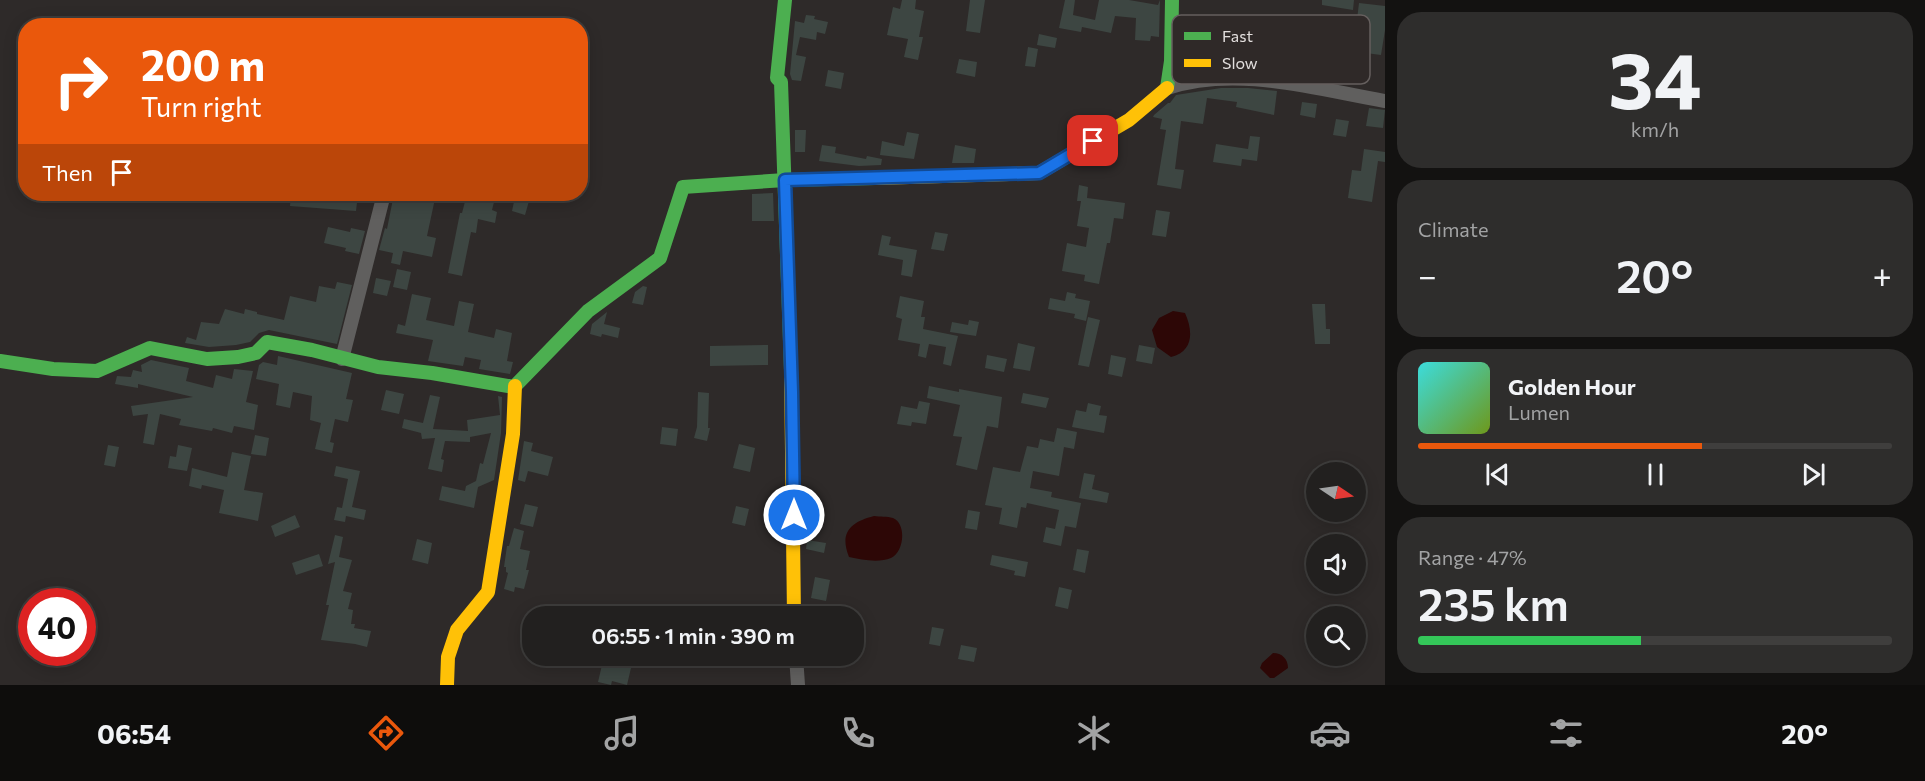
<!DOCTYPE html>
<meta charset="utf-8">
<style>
:root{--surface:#22201f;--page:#2e2d2c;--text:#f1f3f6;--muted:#a2a3a4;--line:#3f3e3d;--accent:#ea580c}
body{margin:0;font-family:Commissioner,sans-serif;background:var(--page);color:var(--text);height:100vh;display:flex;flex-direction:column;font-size:22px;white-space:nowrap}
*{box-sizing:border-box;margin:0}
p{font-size:20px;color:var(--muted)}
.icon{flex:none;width:33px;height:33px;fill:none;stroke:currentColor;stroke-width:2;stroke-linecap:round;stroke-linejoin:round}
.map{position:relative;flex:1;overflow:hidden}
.details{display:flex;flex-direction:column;gap:12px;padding:12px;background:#131211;width:540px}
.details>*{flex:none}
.top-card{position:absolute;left:18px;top:18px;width:570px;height:183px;border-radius:24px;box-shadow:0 3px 15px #0003,0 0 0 2px var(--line);background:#ea580c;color:#fff;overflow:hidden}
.needle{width:39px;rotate:103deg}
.fabs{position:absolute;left:1306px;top:462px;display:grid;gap:12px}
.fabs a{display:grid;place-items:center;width:60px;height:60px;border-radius:50%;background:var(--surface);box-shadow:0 3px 15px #0003,0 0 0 2px var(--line);font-size:30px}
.speed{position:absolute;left:18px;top:588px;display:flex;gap:12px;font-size:30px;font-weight:700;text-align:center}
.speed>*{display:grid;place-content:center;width:78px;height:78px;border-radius:50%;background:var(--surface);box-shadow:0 3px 15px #0003,0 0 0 2px var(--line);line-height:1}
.speed .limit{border:9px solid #d22;background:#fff;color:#111}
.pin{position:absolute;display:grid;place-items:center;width:51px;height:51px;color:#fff;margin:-26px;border-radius:12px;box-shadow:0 3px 9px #0006}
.me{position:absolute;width:66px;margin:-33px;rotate:0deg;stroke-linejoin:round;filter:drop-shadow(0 0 4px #0008)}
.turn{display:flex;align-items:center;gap:21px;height:126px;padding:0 24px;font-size:27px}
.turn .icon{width:78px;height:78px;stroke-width:2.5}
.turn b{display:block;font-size:42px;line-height:51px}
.then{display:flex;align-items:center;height:57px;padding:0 24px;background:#0003;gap:12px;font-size:22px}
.big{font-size:45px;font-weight:600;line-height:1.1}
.details .card{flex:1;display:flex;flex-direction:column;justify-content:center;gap:9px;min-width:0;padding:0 21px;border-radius:24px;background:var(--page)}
.details .dial{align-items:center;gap:0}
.dial b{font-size:78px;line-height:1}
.song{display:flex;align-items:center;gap:18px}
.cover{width:72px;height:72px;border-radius:9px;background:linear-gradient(135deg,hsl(180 70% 55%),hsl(80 70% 35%))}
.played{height:6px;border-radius:3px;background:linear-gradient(90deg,var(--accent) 60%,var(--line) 60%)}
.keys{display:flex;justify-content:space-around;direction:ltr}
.heat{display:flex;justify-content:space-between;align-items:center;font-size:33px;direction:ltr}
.charge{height:9px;border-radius:4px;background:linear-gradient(90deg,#34c759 47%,var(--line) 0)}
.trip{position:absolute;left:522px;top:606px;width:342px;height:60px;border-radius:24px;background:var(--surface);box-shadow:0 3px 15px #0003,0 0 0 2px var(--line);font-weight:600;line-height:60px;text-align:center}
.tab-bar{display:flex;height:96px;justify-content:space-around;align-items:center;background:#0e0d0c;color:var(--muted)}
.tab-bar .icon{width:42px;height:42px}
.tab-bar .current{color:var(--accent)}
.tab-bar b{font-size:27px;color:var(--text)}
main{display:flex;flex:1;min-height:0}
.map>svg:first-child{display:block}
.water{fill:#2d0706}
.building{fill:#3d4642}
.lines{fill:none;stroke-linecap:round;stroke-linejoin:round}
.street{stroke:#605f5e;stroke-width:14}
.fast{stroke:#4caf50;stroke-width:14}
.slow{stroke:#ffc107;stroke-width:14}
.route-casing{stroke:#114b97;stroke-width:15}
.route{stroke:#1a73e8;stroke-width:10}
.key{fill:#2f2928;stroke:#655f5e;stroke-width:1.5}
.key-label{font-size:16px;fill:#e2dedd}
</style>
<main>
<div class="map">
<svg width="1385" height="685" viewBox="0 0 1385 685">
<rect width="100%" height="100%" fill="#2e2a29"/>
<path class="water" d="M1173 311 1185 313C1193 331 1194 351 1171 357L1157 347 1152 330 1159 318Z
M874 516C880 517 887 516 893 518 907 524 904 552 891 558 879 563 862 560 849 557 839 532 851 522 874 516Z
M1273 653C1282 653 1288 659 1288 668L1274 678H1270L1260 668 1262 663Z"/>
<path class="building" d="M902 0H916L915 9 924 11 919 37H923L918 60 904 57 908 39 887 35 893 7 900 9Z
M970 0H985L980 33 966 31Z
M1065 0H1075L1073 15 1095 20 1099 0H1129L1158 5 1160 0 1159 37 1151 36 1150 41 1135 40 1136 18 1115 16 1111 33 1082 27 1081 32 1059 28Z
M1322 0H1354L1353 10 1322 5Z
M1359 3 1385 6V30L1381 55 1328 48 1331 25 1356 28Z
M806 15 815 16 814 19 828 22 825 34 817 32 816 40 800 37 796 55 806 57 801 81 792 80 790 74 795 21 804 23Z
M1039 34 1057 38 1055 48 1037 45Z
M1028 47 1038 49 1035 67 1025 66Z
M959 59 977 62 975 77 956 73Z
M828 70 844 73 841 89 825 86Z
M1221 88H1248L1277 91 1274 115 1236 107 1237 102 1207 98 1203 124 1181 121 1175 169 1184 170 1181 189 1157 185 1166 130 1160 129 1162 119 1153 117 1154 115 1168 103H1170L1176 95Z
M1302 102 1317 104 1315 118 1300 115Z
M1369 108 1385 110 1383 128 1366 126Z
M1336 119 1349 121 1346 137 1333 135Z
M795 130H806L805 152H795Z
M907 132 919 134 914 159 880 155 882 141 904 146Z
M1250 136 1260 137 1257 161 1242 159 1241 166 1213 162 1216 144 1248 149Z
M822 145 836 147 835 153 866 159 867 156 882 159 881 165 859 166 819 161Z
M955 145 976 149 974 163H952Z
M1364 149 1385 152V162L1378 161 1372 202 1348 198 1352 170 1361 171Z
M1079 185 1088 187 1087 198 1125 203 1123 219 1114 218 1110 243H1107L1099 284 1084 281 1085 275 1062 271 1067 243 1086 247 1089 228 1077 226 1081 201H1077Z
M773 193 774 221H752V194Z
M291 194H358L356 211 290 206Z
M394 194H436L427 236 436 238 432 257 403 251 400 265 391 263 393 253 379 250 385 228 387 229Z
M467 194H496L492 210 497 212 495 223 478 219 476 233 471 232 462 276 448 273 460 213H462Z
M515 197 529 201 525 215 512 211Z
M1156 210 1170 212 1166 237 1152 235Z
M328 227 350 232 351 228 365 231 359 254 345 251 346 248 324 243Z
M935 232 948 234 944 251 931 249Z
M882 235 891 237 889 245 917 250 912 277 901 275 903 260 878 255Z
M397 269 411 272 407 290 393 287Z
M376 278 391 281 387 296 373 293Z
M337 282 352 285 337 344 269 330 259 333 250 342 236 345 209 347 185 343 187 337 196 340 201 322 219 324 225 309 244 314 245 309 257 312V314L284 320 290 296 316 302 319 286 335 289Z
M643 286 647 287 643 305 632 303 635 292Z
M1067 292 1076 294 1075 298 1090 301 1086 321 1074 318 1075 314 1048 309 1050 298 1065 301Z
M412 294 431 298 426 320 454 326 459 301 474 304 468 332 494 338 496 329 512 333 507 361 513 362 510 374 479 369 481 360 465 357 463 366 428 361 433 340 396 333 398 324 405 326Z
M900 296 924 301 921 317H925L923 329 958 336 951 366 943 364 946 347 929 344 926 358 918 356 920 344 898 340 902 319 896 317Z
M1312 304H1325L1326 329H1330V344H1315Z
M607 312 604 324 620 328 618 338 602 334 601 337 590 334 592 324Z
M1088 317 1100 320 1089 367 1078 365Z
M969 320 979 322 976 336 950 332 952 322 968 325Z
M1018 343 1035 347 1030 371 1013 368Z
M768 345V365L710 366V346Z
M1139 345 1155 348 1152 364 1136 361Z
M987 355 1007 359 1004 372 985 368Z
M1111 355 1126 358 1122 377 1108 374Z
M278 356 352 373 346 399 353 400 348 422 335 419 330 442 334 443 332 453 315 449 321 423 310 420 312 396 293 392 290 408 276 405 279 384 256 379 259 365 263 362 277 365Z
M151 360 189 368 186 381 213 388 216 375 232 379 234 369 253 371 246 402 258 405 254 430 234 426 232 433 213 428 212 431 179 425 181 419 160 414 154 445 143 443 148 414 133 416 131 406 193 397 138 384V388L115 384 117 376 131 377 133 370 142 372 141 365Z
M929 386 959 392V389L1002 397 998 428 987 426 977 470 956 465 962 437 953 436 960 405 927 398Z
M386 390 404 394 399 414 381 410Z
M698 392 709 393 708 428H710L707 441 694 438 697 427Z
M1023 393 1049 398 1046 408 1021 403Z
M430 395 440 397 433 429 468 431 467 420 500 415 498 396 502 397 501 433 494 480 478 487 474 508 439 500 442 486 465 491 466 486 476 481 480 463 483 464 491 433 470 437V442L445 441 441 459 444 460 442 472 428 469 435 438 422 439 421 433 402 428 404 419 423 423Z
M919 401 930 403 926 424 912 422 911 426 897 424 901 406 917 409Z
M1088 403 1101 406 1099 415 1107 416 1104 433 1072 427 1076 410 1086 412Z
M662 427 678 429 676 446 660 444Z
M1057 428 1077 432 1074 449 1064 447 1059 476 1033 471 1030 488 1052 492 1051 497 1081 503 1076 528 1065 526 1061 546 1043 542 1046 527 1055 529 1059 510 1027 503 1026 508 1021 507 1017 528 999 524 1002 508 985 505 993 467 1020 472 1027 446 1038 448 1040 439 1054 442Z
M255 435 269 438 266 456 251 454Z
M524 441 533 443 531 451 553 457 548 476 528 471 525 482 518 480Z
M739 444 755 448 750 472 733 468Z
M108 445 119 447 115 467 104 465Z
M178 445 192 448 187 471 168 468 170 456 176 457Z
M232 452 251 456 244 490 263 493 258 521 219 513 224 490 202 485 201 489 189 486 192 468 227 477Z
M336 466 360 471 352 507 366 510 364 520 346 516 345 522 334 520 337 507 342 508 348 479 334 476Z
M1084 473 1095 475 1092 489 1109 493 1107 503 1079 498Z
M525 504 538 507 533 527 520 524Z
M736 506 749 509 745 526 732 523Z
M968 510 980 512 977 530 965 528Z
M295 515 300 527 275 537 271 526Z
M514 528 524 531 520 549 530 551 526 570H529L524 589 515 587 514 592 504 589 508 573 506 572V567H504L507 546H509Z
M335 535 343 537 339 557 352 560 343 591 352 593 348 609 353 610 351 624H355L354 628 371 631 367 647 355 644 321 640 329 605H326L335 562 328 564Z
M417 539 432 543 428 564 412 560Z
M807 540 826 543 824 553 806 549Z
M1077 549 1089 551 1085 573 1073 570Z
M319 554 323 566 296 575 292 563Z
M992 555 1028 562 1025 577 1014 575 1015 571 990 565Z
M815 577 830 580 826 601 811 598Z
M1059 587 1072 590 1068 609 1055 606Z
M932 627 944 629 940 646 929 644Z
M961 645 977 648 974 662 958 659Z
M602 665 617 668 618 665 631 668 627 685 612 681 611 685 598 682Z"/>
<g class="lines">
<path class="street" d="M1167 88C1237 65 1315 89 1385 101
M342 359 384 194
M796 656 798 685"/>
<path class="fast" d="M785 0 777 78 781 82 791 370
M1167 88 1171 61 1172 0
M0 361 53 369 97 371 150 348 207 359 238 357 256 353 267 342 312 350 378 367 432 373 514 387
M515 386 588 311 660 258 683 187 785 180 876 178"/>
<path class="slow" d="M876 178 1039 173 1129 120 1167 88
M791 370 794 616
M447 685 448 657 457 630 488 592 513 434 515 386"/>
</g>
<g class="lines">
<defs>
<path id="route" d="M794 515 792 392 785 180 1039 173 1093 141"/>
</defs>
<use href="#route" class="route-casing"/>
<use href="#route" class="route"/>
</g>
<rect x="1172" y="15" width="198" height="69" rx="9" class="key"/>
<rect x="1184" y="32" width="27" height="8" fill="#4caf50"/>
<rect x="1184" y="59" width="27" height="8" fill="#ffc107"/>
<g class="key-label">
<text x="1222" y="42">Fast</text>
<text x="1222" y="69">Slow</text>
</g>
</svg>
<div class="fabs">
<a><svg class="needle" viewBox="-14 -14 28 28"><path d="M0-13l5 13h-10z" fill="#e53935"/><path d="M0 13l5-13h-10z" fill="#a2a3a4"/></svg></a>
<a><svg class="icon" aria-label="sound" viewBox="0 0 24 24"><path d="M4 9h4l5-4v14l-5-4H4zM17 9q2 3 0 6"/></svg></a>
<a><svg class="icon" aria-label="search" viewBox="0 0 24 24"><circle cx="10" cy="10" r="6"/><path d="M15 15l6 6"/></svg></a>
</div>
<div class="speed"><div class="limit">40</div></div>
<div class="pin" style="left:1093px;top:141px;background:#d93025"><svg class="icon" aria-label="arrive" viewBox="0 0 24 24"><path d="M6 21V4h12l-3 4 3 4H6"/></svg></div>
<svg class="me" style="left:794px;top:515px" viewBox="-20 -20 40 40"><circle r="17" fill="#1a73e8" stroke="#fff" stroke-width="3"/><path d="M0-11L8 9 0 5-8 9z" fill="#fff"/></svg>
<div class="trip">06:55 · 1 min · 390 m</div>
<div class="top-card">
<div class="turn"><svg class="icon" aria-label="right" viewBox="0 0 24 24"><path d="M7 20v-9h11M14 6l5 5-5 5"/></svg><div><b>200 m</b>Turn right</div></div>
<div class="then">Then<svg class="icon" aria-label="arrive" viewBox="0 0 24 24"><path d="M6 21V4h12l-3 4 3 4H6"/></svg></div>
</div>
</div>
<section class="details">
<div class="card dial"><b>34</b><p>km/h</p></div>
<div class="card"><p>Climate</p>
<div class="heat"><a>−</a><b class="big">20°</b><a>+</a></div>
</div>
<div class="card">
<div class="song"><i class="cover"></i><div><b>Golden Hour</b><p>Lumen</p></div></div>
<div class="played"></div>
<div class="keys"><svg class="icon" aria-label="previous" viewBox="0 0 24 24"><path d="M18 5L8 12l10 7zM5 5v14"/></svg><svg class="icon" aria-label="pause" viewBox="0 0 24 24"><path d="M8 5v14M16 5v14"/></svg><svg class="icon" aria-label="next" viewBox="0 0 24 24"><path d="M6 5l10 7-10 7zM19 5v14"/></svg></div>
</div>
<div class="card"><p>Range · 47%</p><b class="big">235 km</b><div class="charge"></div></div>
</section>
</main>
<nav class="tab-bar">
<b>06:54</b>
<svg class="icon current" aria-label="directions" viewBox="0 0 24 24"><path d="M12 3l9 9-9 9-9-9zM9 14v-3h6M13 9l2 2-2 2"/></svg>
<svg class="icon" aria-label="music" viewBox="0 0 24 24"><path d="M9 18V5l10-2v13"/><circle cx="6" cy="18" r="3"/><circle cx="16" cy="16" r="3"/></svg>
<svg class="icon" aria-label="phone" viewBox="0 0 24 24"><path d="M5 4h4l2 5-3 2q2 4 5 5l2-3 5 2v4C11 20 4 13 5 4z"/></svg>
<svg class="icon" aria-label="climate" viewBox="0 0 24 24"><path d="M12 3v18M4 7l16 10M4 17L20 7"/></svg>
<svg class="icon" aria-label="car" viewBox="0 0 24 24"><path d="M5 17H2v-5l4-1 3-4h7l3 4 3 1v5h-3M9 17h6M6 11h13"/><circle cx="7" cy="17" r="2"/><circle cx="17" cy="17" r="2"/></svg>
<svg class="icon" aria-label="filters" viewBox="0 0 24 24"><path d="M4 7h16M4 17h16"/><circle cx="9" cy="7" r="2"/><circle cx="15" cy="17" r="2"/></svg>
<b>20°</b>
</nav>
